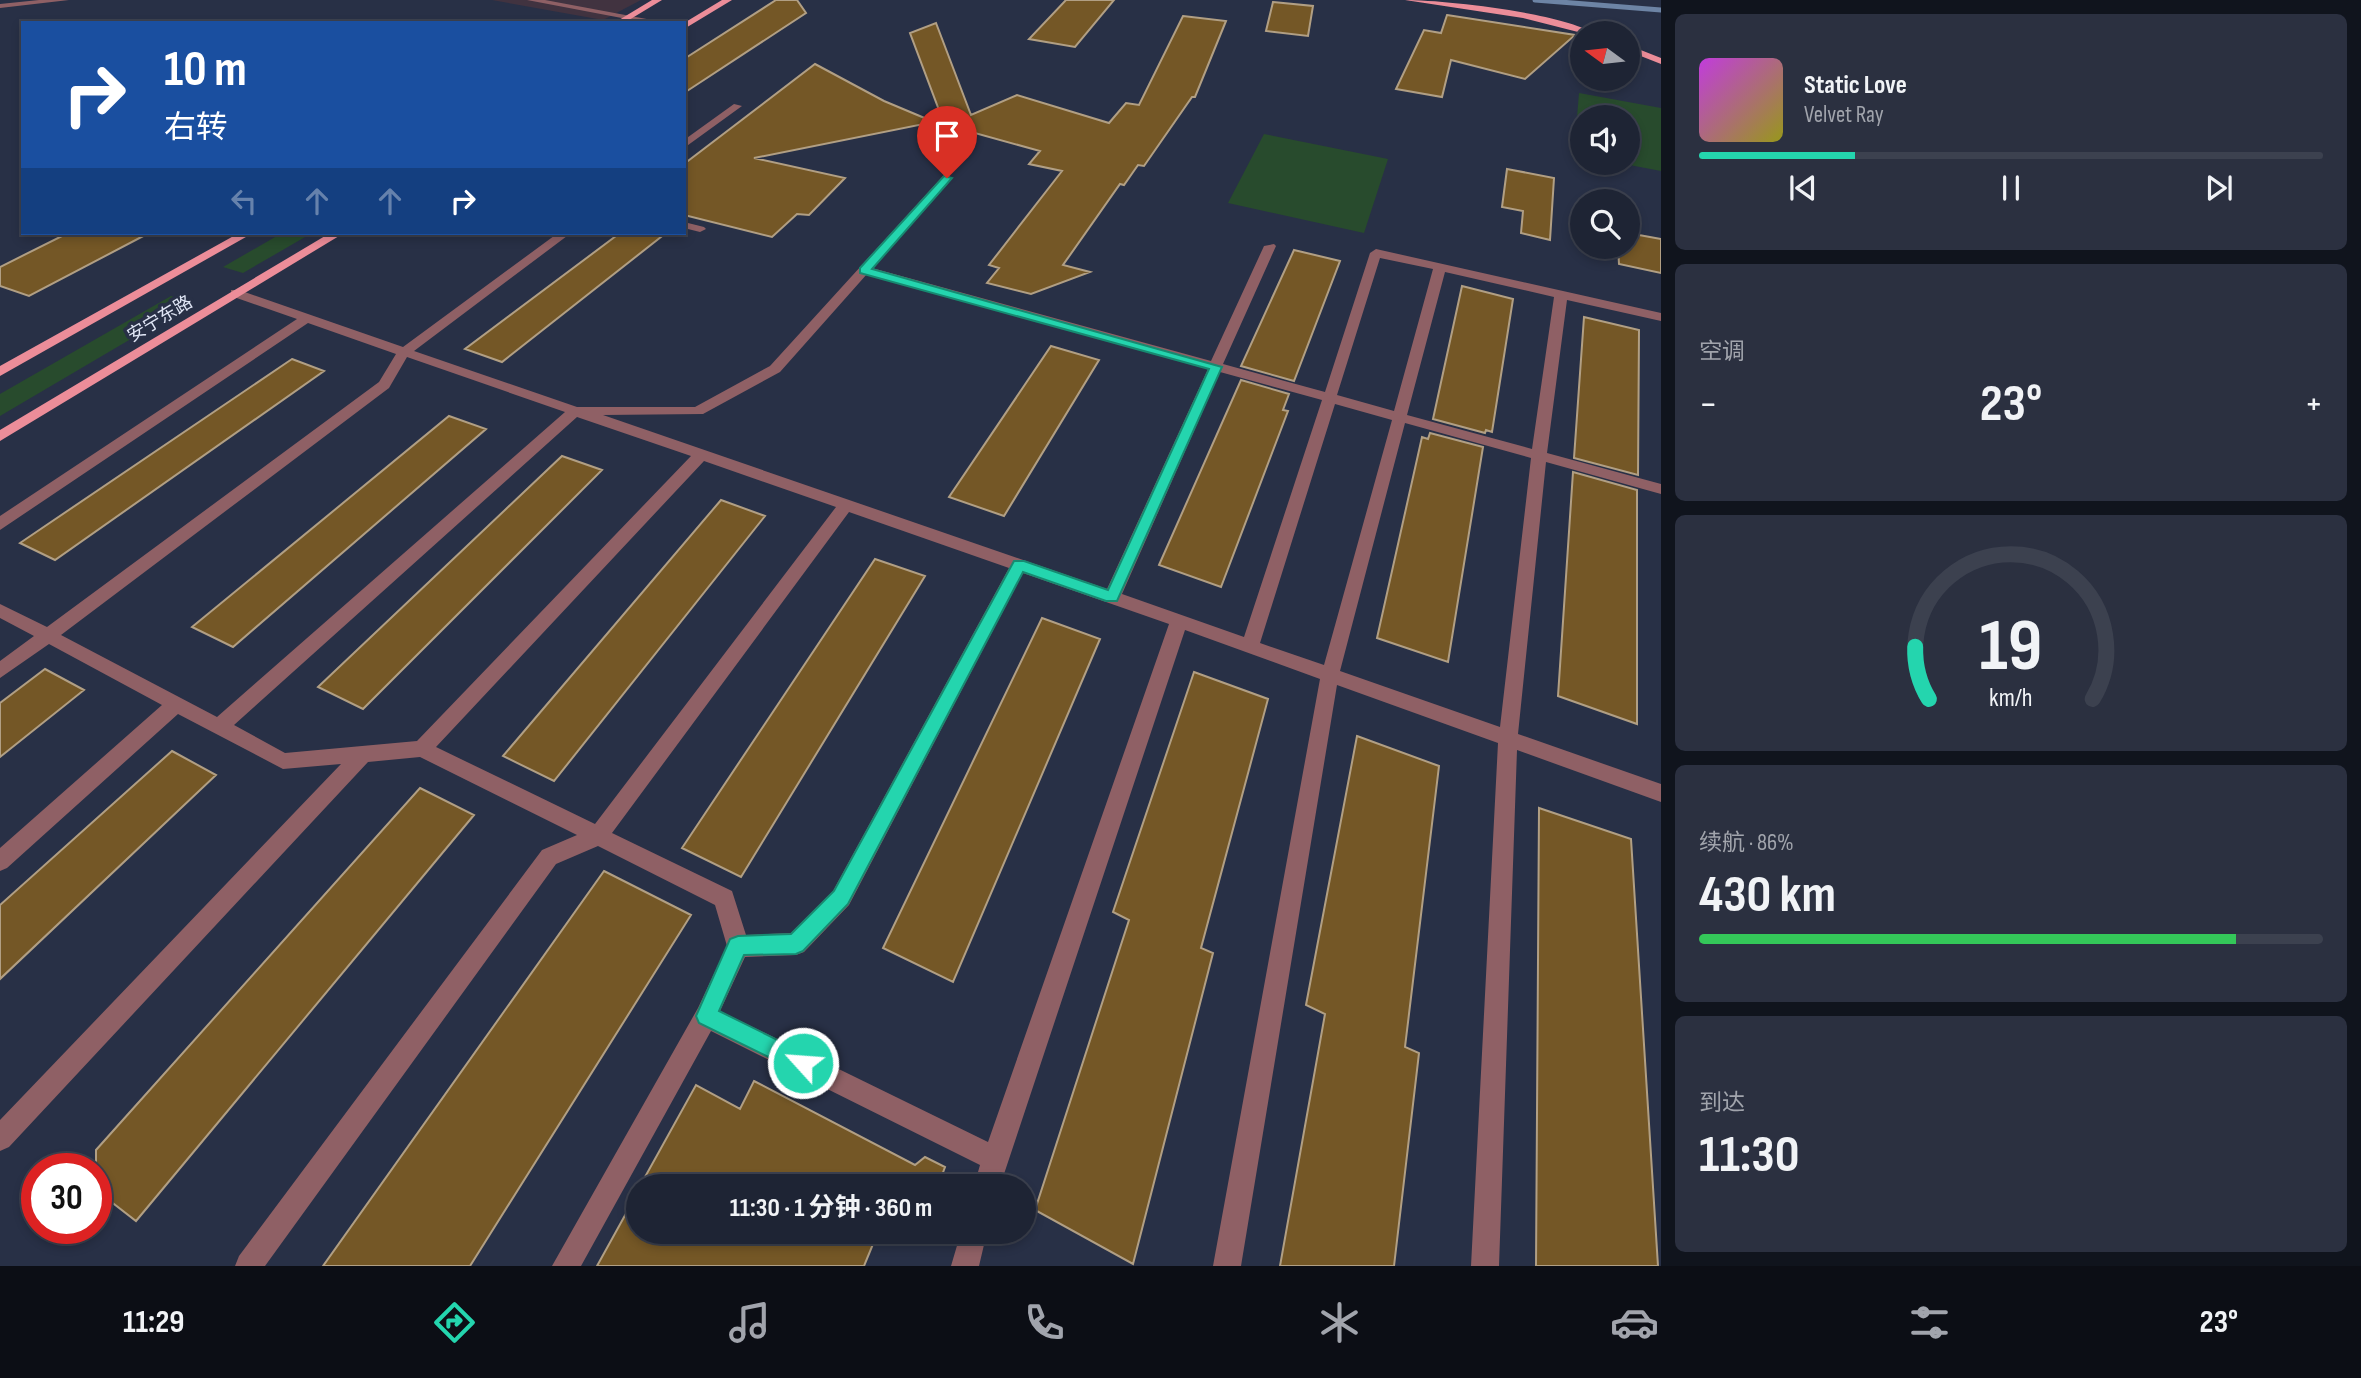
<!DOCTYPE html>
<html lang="zh">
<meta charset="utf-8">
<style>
:root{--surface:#1e2434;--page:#2b3040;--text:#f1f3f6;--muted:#a1a4ac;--line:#3c414f;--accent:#24d5ae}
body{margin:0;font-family:"Sofia Sans Condensed","Noto Sans SC",sans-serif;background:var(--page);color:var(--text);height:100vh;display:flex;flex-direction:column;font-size:26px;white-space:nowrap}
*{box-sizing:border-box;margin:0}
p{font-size:23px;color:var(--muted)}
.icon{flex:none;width:38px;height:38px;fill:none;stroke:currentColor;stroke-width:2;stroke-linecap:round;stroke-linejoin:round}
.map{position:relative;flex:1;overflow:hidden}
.sheet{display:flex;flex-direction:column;gap:14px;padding:14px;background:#10141d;width:700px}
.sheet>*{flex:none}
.guide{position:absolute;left:21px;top:21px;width:665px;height:214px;border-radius:0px;box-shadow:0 4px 10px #0003,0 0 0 2px var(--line);background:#1a4fa0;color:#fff;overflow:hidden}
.needle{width:46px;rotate:285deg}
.fabs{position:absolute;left:1570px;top:21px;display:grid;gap:14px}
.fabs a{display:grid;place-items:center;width:70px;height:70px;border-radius:50%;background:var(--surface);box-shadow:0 4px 10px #0003,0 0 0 2px var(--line);font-size:35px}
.speed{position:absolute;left:21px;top:1153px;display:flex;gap:14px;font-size:35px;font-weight:700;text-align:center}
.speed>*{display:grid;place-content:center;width:91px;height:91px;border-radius:50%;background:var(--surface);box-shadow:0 4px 10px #0003,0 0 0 2px var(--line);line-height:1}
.speed .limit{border:10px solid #d22;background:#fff;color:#111}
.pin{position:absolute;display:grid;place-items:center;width:60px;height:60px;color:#fff;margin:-72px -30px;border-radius:50% 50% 50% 0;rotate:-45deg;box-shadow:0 0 7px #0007}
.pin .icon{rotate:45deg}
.me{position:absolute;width:77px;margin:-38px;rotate:296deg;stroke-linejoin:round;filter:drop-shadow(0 0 5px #0008)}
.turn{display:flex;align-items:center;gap:24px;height:147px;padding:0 28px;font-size:32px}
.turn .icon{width:91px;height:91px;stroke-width:2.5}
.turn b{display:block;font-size:49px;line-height:60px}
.lanes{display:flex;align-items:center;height:66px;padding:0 28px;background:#0003;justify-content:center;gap:35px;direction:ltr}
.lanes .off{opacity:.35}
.big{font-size:52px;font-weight:700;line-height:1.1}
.sheet .widget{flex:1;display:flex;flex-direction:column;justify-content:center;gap:10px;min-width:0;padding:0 24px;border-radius:10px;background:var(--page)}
.sheet .dial{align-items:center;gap:0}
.dial svg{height:182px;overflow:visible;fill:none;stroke:var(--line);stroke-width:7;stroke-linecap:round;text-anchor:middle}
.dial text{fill:var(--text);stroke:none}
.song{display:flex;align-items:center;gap:21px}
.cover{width:84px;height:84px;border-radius:10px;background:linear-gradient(135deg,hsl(290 70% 55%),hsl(60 70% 35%))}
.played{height:7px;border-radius:4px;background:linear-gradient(90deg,var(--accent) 25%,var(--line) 25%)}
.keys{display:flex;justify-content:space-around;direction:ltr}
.heat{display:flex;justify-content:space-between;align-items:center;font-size:38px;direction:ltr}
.charge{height:10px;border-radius:5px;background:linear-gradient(90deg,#34c759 86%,var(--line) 0)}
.trip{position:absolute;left:626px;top:1174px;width:410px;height:70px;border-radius:35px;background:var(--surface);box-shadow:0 4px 10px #0003,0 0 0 2px var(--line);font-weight:700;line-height:70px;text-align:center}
.menu{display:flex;height:112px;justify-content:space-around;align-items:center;background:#0c0e15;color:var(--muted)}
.menu .icon{width:49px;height:49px}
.menu .on{color:var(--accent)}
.menu b{font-size:32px;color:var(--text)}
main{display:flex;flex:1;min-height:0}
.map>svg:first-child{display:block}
.commercial{fill:#413340}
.green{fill:#284b2d}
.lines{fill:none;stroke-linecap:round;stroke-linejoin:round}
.stream{stroke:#6d84a5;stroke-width:5}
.building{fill:#745726;stroke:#b19f84;stroke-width:2}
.minor{fill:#8f6065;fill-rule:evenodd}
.major{fill:#ec8d99;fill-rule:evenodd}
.route{fill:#24d5ae;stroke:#178a71;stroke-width:2}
.labels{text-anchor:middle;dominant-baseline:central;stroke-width:7;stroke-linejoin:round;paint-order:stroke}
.far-street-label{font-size:18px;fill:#e1e7f6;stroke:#283046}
</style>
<main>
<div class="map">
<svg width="1661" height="1266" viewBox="0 0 1661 1266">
<rect width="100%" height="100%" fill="#283046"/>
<path class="commercial" d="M492 0H641L603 20Z"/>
<path class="green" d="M1579 93 1661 108V171L1619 163H1628V117H1582V156L1574 154Z
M1264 134 1388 159 1364 233 1228 203Z
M282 233H312L243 273 223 267Z
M171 296 192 303 0 416V394Z"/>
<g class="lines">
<path class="stream" d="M1535 0 1661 10"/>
</g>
<path class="building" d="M776 0H797L806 13 684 93V59Z
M1066 0H1114L1075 47 1029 39Z
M1273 2 1313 6 1308 36 1266 31Z
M1447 15 1575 35 1525 79 1451 60 1442 97 1396 89 1424 30 1441 33Z
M1183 16 1226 21 1195 97H1192L1144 166 1138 165 1124 185 1120 184 1063 265 1090 272 1031 294 987 283 999 268 989 265 1062 171 1029 164 1040 151 946 125 953 123 942 118 910 33 936 23 971 115 1017 95 1109 123 1126 103 1139 105Z
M815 64 884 101 934 122 754 158 845 178 809 215 797 214 772 237 684 215V164Z
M1507 169 1554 178 1550 240 1521 233 1523 211 1502 207Z
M68 233H149L29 296 0 286V267Z
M620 233H666L502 362 465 349Z
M1628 233 1661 239V273L1619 264 1618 247H1628Z
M1294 250 1340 261 1294 381 1241 366Z
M1462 286 1513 299 1492 432 1486 430 1485 433 1433 419Z
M1584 317 1639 330 1638 475 1574 458Z
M1051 346 1099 360 1004 516 949 497Z
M292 359 324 371 55 560 20 543Z
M1241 380 1289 394 1283 410 1288 411 1221 587 1159 565Z
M449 416 486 429 233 647 192 627Z
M1430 433 1483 447 1448 662 1377 638 1422 437 1428 439Z
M562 456 602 470 363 709 318 687Z
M1573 472 1637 490V724L1558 696Z
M721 500 765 516 554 781 503 756Z
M875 559 925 576 741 877 682 848Z
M1042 618 1100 639 953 982 883 948Z
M45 669 84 690 0 757V703Z
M1194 672 1268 699 1201 948 1213 953 1133 1264 1035 1210 1129 920 1113 912Z
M1357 736 1439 766 1405 1047 1419 1053 1394 1266H1280L1325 1014 1306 1005Z
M172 751 216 775 0 979V905Z
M420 788 474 815 136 1221 96 1190V1150Z
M1539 808 1631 839 1658 1266H1536Z
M604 871 691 915 470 1266H323Z
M754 1081 915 1165 925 1157 945 1167 938 1186H640L696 1085 740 1109Z
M639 1190V1232H878L864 1266H597Z"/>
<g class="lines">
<path class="minor" d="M39 0H69L0 8V4Z
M527 0H545L668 23H648Z
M734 104 742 106 684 148V140Z
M947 175 952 178 951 180 872 268 1211 361 1264 246 1274 244 1276 246 1223 364 1325 392 1370 253 1376 249 1661 313V321L1567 300 1547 453 1661 484V494L1546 462 1518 734 1661 784V802L1517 750 1499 1266H1471L1498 743 1337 685 1241 1266H1213L1320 679 1185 630 1000 1186H974L980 1165 711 1031 581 1266H552L698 1008 727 946 715 905 598 846 556 864 265 1266H235L239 1256 542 850 577 835 420 757 368 762 9 1147 0 1151V1120L341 764 283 769 178 714 7 868 0 871V848L162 705 49 644 0 678V661L34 636 0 618V604L47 627 379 382 396 354 308 323 0 530V516L297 319 231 296V290H239L403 347 558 233H571L414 351 577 407H695L770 366 943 176ZM1380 258 1433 269 1394 411 1337 395ZM1445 272 1554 297 1532 449 1407 415ZM867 274 1208 369 1107 589 603 415 703 414 780 372ZM407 357 565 412 217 717 61 635 389 388ZM1220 372 1322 400 1244 637 1122 594ZM1335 404 1392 420 1324 665 1260 643ZM577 417 691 456 417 741 285 753 234 725ZM1405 423 1531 458 1500 727 1340 671ZM704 461 836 507 595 824 436 747ZM849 512 1009 568 833 891 791 933 746 935 732 891 612 833ZM1023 573 1169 624 988 1142 720 1011 745 957 796 955 804 952 849 905Z
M684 222 704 227 706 229 700 232 684 228Z
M961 1232H987L979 1266H951Z"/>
<path class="major" d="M652 0H662L624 23H614Z
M722 0H732L684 29V23Z
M1405 0C1445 0 1561 13 1593 33H1582L1523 18Z
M1628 45 1661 58V64L1628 51Z
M239 233H253L0 376V366Z
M330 233H344L0 441V430Z"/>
</g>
<path class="route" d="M944 176 952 178 872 269 1222 367 1117 601H1106L1023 572 848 904 803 951 796 954 744 955 719 1011 810 1056 813 1063 810 1071 803 1074 699 1023 696 1016 730 939 738 936 791 934 834 891 1014 561H1024L1108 590 1209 369 860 273V268Z"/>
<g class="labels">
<g class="far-street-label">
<text transform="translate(160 319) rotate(-31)">安宁东路</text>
</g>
</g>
</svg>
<div class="fabs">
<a><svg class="needle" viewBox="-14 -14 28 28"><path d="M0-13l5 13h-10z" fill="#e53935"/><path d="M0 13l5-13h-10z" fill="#a1a4ac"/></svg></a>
<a><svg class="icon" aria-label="sound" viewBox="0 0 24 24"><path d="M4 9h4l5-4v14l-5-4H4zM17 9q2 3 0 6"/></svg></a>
<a><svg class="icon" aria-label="search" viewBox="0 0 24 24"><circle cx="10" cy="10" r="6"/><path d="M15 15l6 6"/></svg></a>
</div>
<div class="speed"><div class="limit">30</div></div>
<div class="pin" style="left:947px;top:178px;background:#d93025"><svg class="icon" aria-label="arrive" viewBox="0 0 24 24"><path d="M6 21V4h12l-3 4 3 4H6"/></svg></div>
<svg class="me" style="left:803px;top:1063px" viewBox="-20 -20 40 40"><circle r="17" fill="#24d5ae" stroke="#fff" stroke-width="3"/><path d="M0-11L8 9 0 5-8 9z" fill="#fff"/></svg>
<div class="trip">11:30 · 1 分钟 · 360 m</div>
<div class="guide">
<div class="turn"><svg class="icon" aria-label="right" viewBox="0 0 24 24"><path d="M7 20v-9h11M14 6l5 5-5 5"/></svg><div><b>10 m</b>右转</div></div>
<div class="lanes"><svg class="icon off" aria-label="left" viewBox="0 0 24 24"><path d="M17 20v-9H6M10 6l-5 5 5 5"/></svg><svg class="icon off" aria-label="ahead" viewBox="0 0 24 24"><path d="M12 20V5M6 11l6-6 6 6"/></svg><svg class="icon off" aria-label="ahead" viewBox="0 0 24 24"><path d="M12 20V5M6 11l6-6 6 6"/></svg><svg class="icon" aria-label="right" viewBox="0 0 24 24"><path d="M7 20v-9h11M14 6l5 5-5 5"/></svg></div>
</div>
</div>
<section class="sheet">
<div class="widget">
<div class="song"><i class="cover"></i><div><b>Static Love</b><p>Velvet Ray</p></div></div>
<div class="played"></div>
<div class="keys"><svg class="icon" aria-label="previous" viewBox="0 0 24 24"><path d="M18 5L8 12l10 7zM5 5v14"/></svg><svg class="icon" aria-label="pause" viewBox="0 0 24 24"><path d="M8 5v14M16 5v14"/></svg><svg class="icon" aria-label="next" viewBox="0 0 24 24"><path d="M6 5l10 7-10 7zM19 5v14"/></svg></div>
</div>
<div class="widget"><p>空调</p>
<div class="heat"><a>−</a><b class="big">23°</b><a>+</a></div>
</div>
<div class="widget dial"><svg viewBox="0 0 100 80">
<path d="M14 69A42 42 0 1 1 86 69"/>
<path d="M14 69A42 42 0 0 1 8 46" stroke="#24d5ae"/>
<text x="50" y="56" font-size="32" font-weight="700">19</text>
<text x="50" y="72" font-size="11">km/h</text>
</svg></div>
<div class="widget"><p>续航 · 86%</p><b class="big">430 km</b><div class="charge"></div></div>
<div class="widget"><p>到达</p><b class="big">11:30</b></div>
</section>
</main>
<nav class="menu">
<b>11:29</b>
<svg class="icon on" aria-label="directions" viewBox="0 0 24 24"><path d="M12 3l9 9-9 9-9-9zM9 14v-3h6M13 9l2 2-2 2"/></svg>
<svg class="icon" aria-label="music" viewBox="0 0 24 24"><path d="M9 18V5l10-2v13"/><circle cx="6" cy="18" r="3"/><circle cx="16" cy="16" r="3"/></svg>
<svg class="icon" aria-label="phone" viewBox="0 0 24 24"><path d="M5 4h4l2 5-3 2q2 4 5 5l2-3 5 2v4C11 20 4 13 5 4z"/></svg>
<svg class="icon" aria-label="climate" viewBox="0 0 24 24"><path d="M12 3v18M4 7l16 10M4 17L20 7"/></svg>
<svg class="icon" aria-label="car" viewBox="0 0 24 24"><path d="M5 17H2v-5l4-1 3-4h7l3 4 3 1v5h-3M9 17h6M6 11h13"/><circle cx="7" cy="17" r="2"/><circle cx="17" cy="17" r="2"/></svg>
<svg class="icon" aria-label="filters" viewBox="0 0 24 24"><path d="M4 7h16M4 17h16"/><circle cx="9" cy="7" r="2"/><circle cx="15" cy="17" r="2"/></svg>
<b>23°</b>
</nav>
